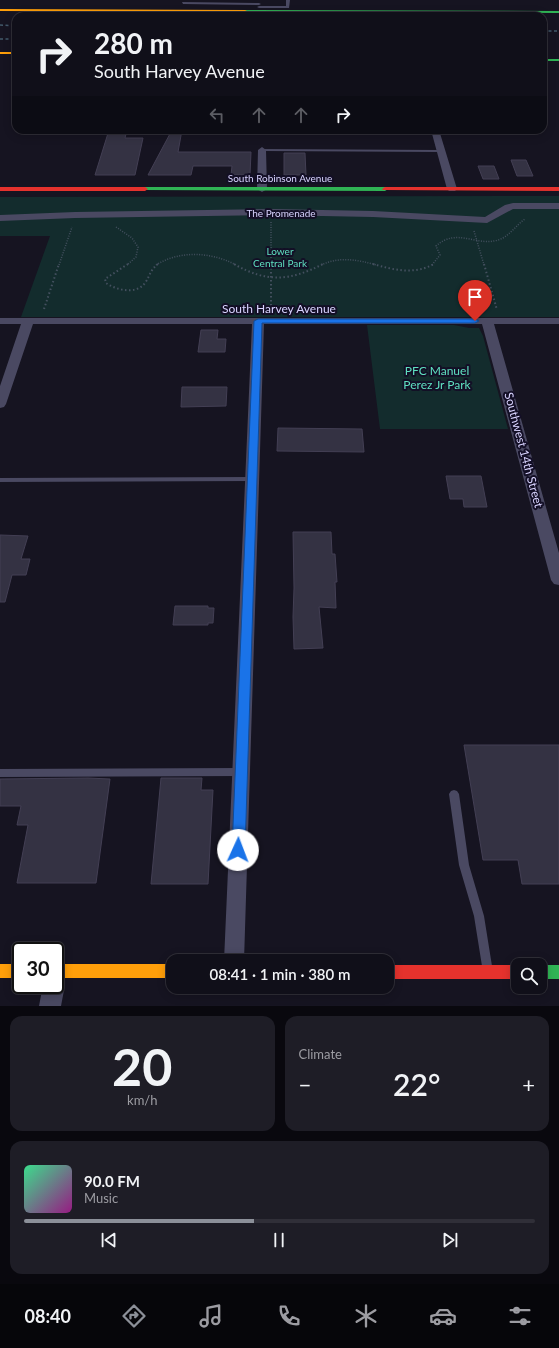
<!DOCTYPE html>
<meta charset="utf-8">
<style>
:root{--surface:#100f19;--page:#1e1d26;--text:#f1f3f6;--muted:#9c9ca2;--line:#302f38;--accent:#8c9099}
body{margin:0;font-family:Lato,sans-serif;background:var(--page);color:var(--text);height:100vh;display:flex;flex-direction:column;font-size:15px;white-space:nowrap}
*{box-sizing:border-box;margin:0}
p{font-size:13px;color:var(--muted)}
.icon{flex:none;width:22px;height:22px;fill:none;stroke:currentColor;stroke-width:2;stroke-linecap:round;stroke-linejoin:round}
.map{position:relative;height:1006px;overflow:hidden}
.side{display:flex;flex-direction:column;gap:10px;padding:10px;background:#09080e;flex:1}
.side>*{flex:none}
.top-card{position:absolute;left:12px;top:12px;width:535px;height:122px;border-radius:12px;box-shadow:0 2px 10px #0003,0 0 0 1px var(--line);background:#100f19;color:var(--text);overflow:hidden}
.fabs{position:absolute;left:511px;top:958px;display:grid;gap:8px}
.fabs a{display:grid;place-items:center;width:36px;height:36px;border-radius:8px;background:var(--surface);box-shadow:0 2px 10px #0003,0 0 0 1px var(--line);font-size:20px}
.speed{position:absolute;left:12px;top:942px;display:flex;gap:8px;font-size:20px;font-weight:700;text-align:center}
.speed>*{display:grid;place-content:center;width:52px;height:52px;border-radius:50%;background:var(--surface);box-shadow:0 2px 10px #0003,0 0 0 1px var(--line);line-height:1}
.speed .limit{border:2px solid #111;border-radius:6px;background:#fff;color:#111}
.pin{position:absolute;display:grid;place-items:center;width:34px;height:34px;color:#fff;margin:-41px -17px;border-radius:50% 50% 50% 0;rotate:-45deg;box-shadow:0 0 4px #0007}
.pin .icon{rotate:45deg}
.me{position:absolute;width:44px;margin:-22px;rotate:2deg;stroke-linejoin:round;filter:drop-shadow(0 0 3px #0008)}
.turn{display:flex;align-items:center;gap:14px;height:84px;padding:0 16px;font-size:18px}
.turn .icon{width:52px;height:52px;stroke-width:2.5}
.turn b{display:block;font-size:28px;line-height:34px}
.lanes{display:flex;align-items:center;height:38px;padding:0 16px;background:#0003;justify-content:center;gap:20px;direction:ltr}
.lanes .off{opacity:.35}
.big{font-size:30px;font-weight:600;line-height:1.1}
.side .card{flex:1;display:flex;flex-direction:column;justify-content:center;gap:6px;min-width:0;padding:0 14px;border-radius:12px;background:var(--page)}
.side .dial{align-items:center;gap:0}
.dial b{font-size:52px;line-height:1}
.song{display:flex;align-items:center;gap:12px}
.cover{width:48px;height:48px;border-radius:6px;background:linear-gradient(135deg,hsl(150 70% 55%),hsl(310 70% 35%))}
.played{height:4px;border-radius:2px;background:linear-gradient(90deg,var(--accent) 45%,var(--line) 45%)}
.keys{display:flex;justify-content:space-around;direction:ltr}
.heat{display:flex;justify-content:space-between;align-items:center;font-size:22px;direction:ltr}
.side .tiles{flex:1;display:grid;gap:10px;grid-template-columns:1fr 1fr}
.card:last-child{grid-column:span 2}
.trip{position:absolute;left:166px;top:954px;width:228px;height:40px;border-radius:12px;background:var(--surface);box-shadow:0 2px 10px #0003,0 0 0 1px var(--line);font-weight:600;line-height:40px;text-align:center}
.tab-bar{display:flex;height:64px;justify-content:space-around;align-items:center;background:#06060a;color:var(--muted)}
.tab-bar .icon{width:28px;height:28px}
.tab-bar .on{color:var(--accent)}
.tab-bar b{font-size:18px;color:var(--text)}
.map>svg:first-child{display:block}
.green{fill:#132c2d}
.building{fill:#343243;stroke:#433f54}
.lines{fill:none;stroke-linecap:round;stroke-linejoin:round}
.path-far1{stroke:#44505f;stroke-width:1.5;stroke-dasharray:1 1.5;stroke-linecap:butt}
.path{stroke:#44505f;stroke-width:2;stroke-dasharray:1.5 2.5;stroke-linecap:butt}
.lane{fill:#4a4962;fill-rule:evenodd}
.street{fill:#4a4962;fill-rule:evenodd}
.fast{fill:#30b455;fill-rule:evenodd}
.slow{fill:#ff9f0a;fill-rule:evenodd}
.jam{fill:#e5322d;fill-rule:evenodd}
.rail{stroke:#43596b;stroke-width:1.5;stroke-dasharray:3 2.5;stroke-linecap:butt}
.route{fill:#1a73e8;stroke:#114b97}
.labels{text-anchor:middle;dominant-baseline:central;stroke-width:4;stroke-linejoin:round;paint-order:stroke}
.far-street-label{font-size:10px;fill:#d9d4ff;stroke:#130f26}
.far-park-label{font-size:10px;fill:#5fe0c0;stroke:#130f26}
.street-label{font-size:12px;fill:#d9d4ff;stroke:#130f26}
.park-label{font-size:12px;fill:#5fe0c0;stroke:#130f26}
</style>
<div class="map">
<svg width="559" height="1006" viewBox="0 0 559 1006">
<rect width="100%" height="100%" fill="#161421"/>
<path class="green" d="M559 196V317H21L50 236H0V197Z
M367 325H454L469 328H479L483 336 508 429H380Z"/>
<path class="building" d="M109 130H127L125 138H143L135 175H95Z
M172 130H182L178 152H251L250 175H231L232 166H193L191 175H148Z
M284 153H305L306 175H284Z
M511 160H526L533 176H517Z
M478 166H494L499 179H483Z
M201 330H218L217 339H226L225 352H198Z
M182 387H227L226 406 181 407Z
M278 428 362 429 364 452 277 451Z
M446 476H481L487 507H464L463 499H450Z
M293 532H331L332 554H335L337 582H335L336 608 319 607 323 648 294 649 293 617 294 588Z
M0 535 28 536 21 559H30L26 575H12L5 602H0Z
M175 606H208V608H214L213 623H208V625H173Z
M464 745H559V884H522L518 860H483Z
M88 778 110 779 96 883H17L28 825H17L21 806H0V779Z
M161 778H202L201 790H213L208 884H151Z"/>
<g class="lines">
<path class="path-far1" d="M271 222V265
M116 227 132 238 138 247 136 257 127 265
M474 231 484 265
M59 265 72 227
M156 265C180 250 212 252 236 265
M321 265C341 256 357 260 377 265
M432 265 440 255 436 246C457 227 476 247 498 240 509 237 516 225 525 219"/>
<path class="path" d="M128 264 108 277 105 279 106 283C116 290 136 295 145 283 150 276 150 270 158 264
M234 264C267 283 290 281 323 264
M271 264V311
M373 264C394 270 414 275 434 264
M484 264 497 310
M44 309 59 264"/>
<path class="lane" d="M286 0H290L289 8H259L257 7 259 6H286Z
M182 2 259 3 261 4 259 5 183 4Z
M260 149 441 150 443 151 441 152 262 151H260Z
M252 477H254L255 479 254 481 0 482V478Z
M241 768 244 769 246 772 244 775 241 776 0 777V769Z
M454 790 457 791 459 794 469 865 484 916 492 966 491 970 487 971 483 970 482 966 474 916 459 865 449 794 451 791Z"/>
<path class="street" d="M431 130H439L457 189 455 191H449L447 189Z
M262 147 266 150 267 189 262 192 257 189 258 150Z
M513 203H559V209H513L487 223 373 217 271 215 75 218 0 221V215L75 212 271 209 373 211 485 217 505 205Z
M0 318H559V324H494L559 553V585L554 584 551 580 482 324H264L244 961H224L252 324H33L6 404 4 407 0 408V386L21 324H0Z
M55 975 62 977 65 985 61 1006H39L43 985H55Z"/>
<path class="fast" d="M245 10 559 11V13L244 12Z
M543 59H559V61H543Z
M145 187H385L388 189 385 191 143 190V188Z
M540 965H559V979H540Z"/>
<path class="slow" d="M0 9 245 10 247 11 245 12 0 11Z
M0 52H16V54H0Z
M0 964H21V978H0Z
M55 964H173V978H55Z"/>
<path class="jam" d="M0 187H145L148 189 145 191H0Z
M385 187H559V191L383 190 382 189Z
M387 965H518V979H387Z"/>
<path class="rail" d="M0 25 16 26
M543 31H559
M0 39H16"/>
</g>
<path class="route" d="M258 319H475L479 321 475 323H262L245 850 243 854 238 856 234 854 232 850 254 321Z"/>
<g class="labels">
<g class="far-street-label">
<text x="280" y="178">South Robinson Avenue</text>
<text x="281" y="213">The Promenade</text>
</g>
<g class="far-park-label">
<text x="280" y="251">Lower<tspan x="280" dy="12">Central Park</tspan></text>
</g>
<g class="street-label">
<text x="279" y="308">South Harvey Avenue</text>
<text transform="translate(524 450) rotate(75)">Southwest 14th Street</text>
</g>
<g class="park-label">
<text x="437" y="370">PFC Manuel<tspan x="437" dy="14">Perez Jr Park</tspan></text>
</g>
</g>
</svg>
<div class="fabs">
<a><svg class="icon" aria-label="search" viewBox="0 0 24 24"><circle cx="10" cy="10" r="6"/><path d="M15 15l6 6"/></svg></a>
</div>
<div class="speed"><div class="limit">30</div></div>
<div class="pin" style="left:475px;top:321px;background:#d93025"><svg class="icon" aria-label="arrive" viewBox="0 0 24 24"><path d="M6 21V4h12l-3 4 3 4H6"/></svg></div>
<svg class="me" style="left:238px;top:850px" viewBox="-20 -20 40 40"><circle r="19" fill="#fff"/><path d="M0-13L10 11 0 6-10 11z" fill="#1a73e8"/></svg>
<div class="trip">08:41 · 1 min · 380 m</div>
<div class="top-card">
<div class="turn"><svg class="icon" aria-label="right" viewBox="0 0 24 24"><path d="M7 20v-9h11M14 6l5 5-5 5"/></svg><div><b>280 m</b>South Harvey Avenue</div></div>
<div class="lanes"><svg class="icon off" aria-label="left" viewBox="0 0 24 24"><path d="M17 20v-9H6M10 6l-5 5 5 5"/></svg><svg class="icon off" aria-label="ahead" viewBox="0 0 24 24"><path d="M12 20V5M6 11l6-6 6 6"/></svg><svg class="icon off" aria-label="ahead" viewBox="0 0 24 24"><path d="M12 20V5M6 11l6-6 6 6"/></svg><svg class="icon" aria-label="right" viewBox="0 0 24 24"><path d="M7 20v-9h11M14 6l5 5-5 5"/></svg></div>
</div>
</div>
<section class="side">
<div class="tiles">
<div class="card dial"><b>20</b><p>km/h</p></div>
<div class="card"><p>Climate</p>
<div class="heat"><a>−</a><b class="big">22°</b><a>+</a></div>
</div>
<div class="card">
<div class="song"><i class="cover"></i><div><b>90.0 FM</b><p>Music</p></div></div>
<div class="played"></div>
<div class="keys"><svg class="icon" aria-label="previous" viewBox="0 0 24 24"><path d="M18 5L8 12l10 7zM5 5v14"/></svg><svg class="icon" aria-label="pause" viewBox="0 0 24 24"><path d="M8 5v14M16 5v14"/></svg><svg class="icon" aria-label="next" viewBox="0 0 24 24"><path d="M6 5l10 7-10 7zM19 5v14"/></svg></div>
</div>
</div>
</section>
<nav class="tab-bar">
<b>08:40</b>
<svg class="icon on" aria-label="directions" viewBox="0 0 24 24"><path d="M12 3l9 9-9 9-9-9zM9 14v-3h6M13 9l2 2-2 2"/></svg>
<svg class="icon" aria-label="music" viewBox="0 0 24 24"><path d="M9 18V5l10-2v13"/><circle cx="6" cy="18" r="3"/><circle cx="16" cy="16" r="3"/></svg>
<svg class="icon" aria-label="phone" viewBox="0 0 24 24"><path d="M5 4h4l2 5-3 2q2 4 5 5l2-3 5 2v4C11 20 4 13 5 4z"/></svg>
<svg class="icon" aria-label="climate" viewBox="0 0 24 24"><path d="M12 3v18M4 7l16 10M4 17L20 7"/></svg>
<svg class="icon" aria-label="car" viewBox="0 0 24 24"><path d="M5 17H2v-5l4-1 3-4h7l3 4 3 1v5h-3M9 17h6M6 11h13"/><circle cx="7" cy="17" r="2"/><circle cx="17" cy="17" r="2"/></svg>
<svg class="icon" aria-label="filters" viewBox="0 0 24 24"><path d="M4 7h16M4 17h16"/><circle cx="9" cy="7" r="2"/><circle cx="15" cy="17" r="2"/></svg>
</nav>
